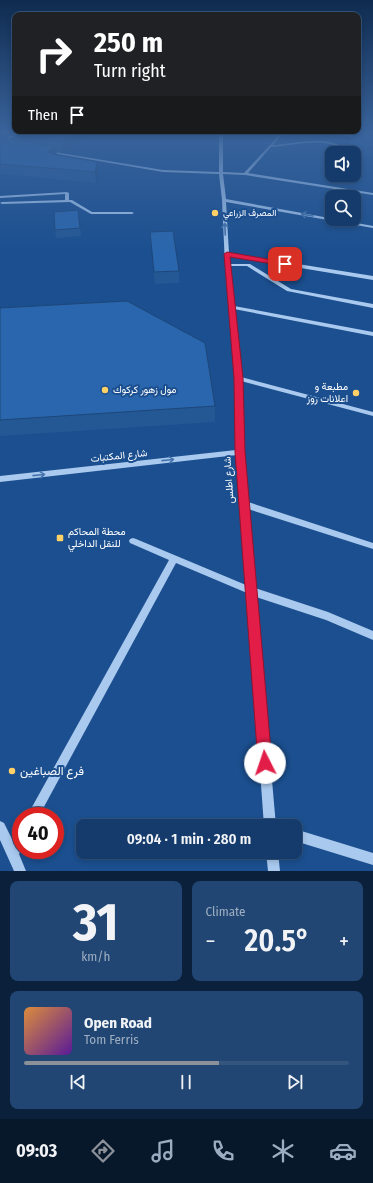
<!DOCTYPE html>
<meta charset="utf-8">
<style>
:root{--surface:#143b6b;--page:#214673;--text:#f1f3f6;--muted:#9dadc1;--line:#33557e;--accent:#8c9099}
body{margin:0;font-family:"Fira Sans Condensed",Vazirmatn,sans-serif;background:var(--page);color:var(--text);height:100vh;display:flex;flex-direction:column;font-size:15px;white-space:nowrap}
*{box-sizing:border-box;margin:0}
p{font-size:13px;color:var(--muted)}
.icon{flex:none;width:22px;height:22px;fill:none;stroke:currentColor;stroke-width:2;stroke-linecap:round;stroke-linejoin:round}
.map{position:relative;height:871px;overflow:hidden}
.drawer{display:flex;flex-direction:column;gap:10px;padding:10px;background:#0b203b;flex:1}
.drawer>*{flex:none}
.guide{position:absolute;left:12px;top:12px;width:349px;height:122px;border-radius:8px;box-shadow:0 2px 6px #0003,0 0 0 1px var(--line);background:#202124;color:#fff;overflow:hidden}
.buttons{position:absolute;left:325px;top:146px;display:grid;gap:8px}
.buttons a{display:grid;place-items:center;width:36px;height:36px;border-radius:8px;background:var(--surface);box-shadow:0 2px 6px #0003,0 0 0 1px var(--line);font-size:20px}
.speed{position:absolute;left:12px;top:807px;display:flex;gap:8px;font-size:20px;font-weight:700;text-align:center}
.speed>*{display:grid;place-content:center;width:52px;height:52px;border-radius:50%;background:var(--surface);box-shadow:0 2px 6px #0003,0 0 0 1px var(--line);line-height:1}
.speed .limit{border:6px solid #d22;background:#fff;color:#111}
.pin{position:absolute;display:grid;place-items:center;width:34px;height:34px;color:#fff;margin:-17px;border-radius:8px;box-shadow:0 2px 6px #0006}
.me{position:absolute;width:44px;margin:-22px;rotate:356deg;stroke-linejoin:round;filter:drop-shadow(0 0 3px #0008)}
.turn{display:flex;align-items:center;gap:14px;height:84px;padding:0 16px;font-size:18px}
.turn .icon{width:52px;height:52px;stroke-width:2.5}
.turn b{display:block;font-size:28px;line-height:34px}
.then{display:flex;align-items:center;height:38px;padding:0 16px;background:#0003;gap:8px;font-size:15px}
.big{font-size:30px;font-weight:600;line-height:1.1}
.drawer .tile{flex:1;display:flex;flex-direction:column;justify-content:center;gap:6px;min-width:0;padding:0 14px;border-radius:8px;background:var(--page)}
.drawer .dial{align-items:center;gap:0}
.dial b{font-size:52px;line-height:1}
.song{display:flex;align-items:center;gap:12px}
.cover{width:48px;height:48px;border-radius:6px;background:linear-gradient(135deg,hsl(30 70% 55%),hsl(270 70% 35%))}
.played{height:4px;border-radius:2px;background:linear-gradient(90deg,var(--accent) 60%,var(--line) 60%)}
.keys{display:flex;justify-content:space-around;direction:ltr}
.heat{display:flex;justify-content:space-between;align-items:center;font-size:22px;direction:ltr}
.drawer .tiles{flex:1;display:grid;gap:10px;grid-template-columns:1fr 1fr}
.tile:last-child{grid-column:span 2}
.trip{position:absolute;left:76px;top:819px;width:226px;height:40px;border-radius:8px;background:var(--surface);box-shadow:0 2px 6px #0003,0 0 0 1px var(--line);font-weight:600;line-height:40px;text-align:center}
.dock{display:flex;height:64px;justify-content:space-around;align-items:center;background:#08182b;color:var(--muted)}
.dock .icon{width:28px;height:28px}
.dock .selected{color:var(--accent)}
.dock b{font-size:18px;color:var(--text)}
.map>svg:first-child{display:block}
.lines{fill:none;stroke-linecap:round;stroke-linejoin:round}
.minor{fill:#a9c9ee;fill-rule:evenodd}
.wall{fill:#245895}
.shaded-wall{fill:#1d4779}
.building{fill:#2a66ad;stroke:#1d4779}
.oneway{stroke:#4674ac}
.route{fill:#e11d48;stroke:#92132f}
.poi-dot{fill:#ffd166;stroke:#1b4f8f;stroke-width:1.5}
.labels{text-anchor:middle;dominant-baseline:central;stroke-width:4;stroke-linejoin:round;paint-order:stroke}
.far-poi-label{font-size:9px;fill:#fff;stroke:#1b4f8f;text-anchor:start}
.poi-label{font-size:10px;fill:#fff;stroke:#1b4f8f;text-anchor:start}
.street-label{font-size:10px;fill:#fff;stroke:#1b4f8f}
.near-poi-label{font-size:12px;fill:#fff;stroke:#1b4f8f;text-anchor:start}
</style>
<div class="map">
<svg width="373" height="871" viewBox="0 0 373 871">
<rect width="100%" height="100%" fill="#1b4f8f"/>
<g class="lines">
<path class="minor" d="M20 132H24L0 143V141Z
M219 132H223V172L244 173 282 132H284L273 145C294 144 327 135 344 148L340 153H336L340 148C322 137 292 146 271 147L248 173 373 193V195L245 175 223 174 226 199 373 226V228L226 202 229 253 373 276V280L229 256V264H250L291 289 373 304V308L287 291 247 266H230L234 306 373 332V336L234 309 241 377 373 412V416L241 381 244 452 248 502 373 543V549L248 509 255 588 328 612 373 631V640L326 620 256 597 276 826H264L247 593 176 563 39 816H27L169 560 130 543 129 541 130 539 133 538 136 539 246 585 237 455 0 482V476L236 450 235 378 225 265 222 200 219 174 163 172 46 152 48 151 163 170 219 172Z
M316 132H322L373 138V140Z
M331 161H332V165L327 172H325L324 171Z
M67 192 69 193V200H72L92 212H132L134 213 132 214H91L70 202 2 204 0 203 2 202 65 200V194L0 198V196Z
M0 821 4 823 13 841 17 834 21 832V850L19 854 26 871H14L0 840Z
M295 829 373 853V865L295 841Z
M266 852H278L280 871H268Z"/>
</g>
<path class="wall" d="M95 132 63 153 56 151 57 155 98 172 96 183 0 174V138L17 140 16 135Z
M171 132H196L193 134Z
M373 133V157L354 155V153H346L348 144Z
M78 210 81 236 56 238 55 230Z
M150 232 179 271V283L155 284Z
M0 308 215 406V422L0 436Z"/>
<path class="shaded-wall" d="M78 132H95L63 153 62 142Z
M55 146 57 157 47 152Z
M97 162 98 172 96 183 95 172Z"/>
<path class="building" d="M23 132H78L62 142 16 135Z
M356 132H365L373 133V148L348 144Z
M0 138 55 146 47 152 54 153 52 154 97 162 95 172 0 164Z
M78 210 80 228 55 230 54 212Z
M173 231 179 271 154 272 150 232Z
M127 301 205 343 215 406 0 420V308Z"/>
<defs><path id="oneway-shaft" d="M-6 0H5M1.5-3L5.5 0L1.5 3" fill="none" stroke-width="1.6" stroke-linecap="round" stroke-linejoin="round"/></defs>
<g class="oneway">
<use href="#oneway-shaft" transform="translate(307 215) rotate(-170)"/>
<use href="#oneway-shaft" transform="translate(225 229) rotate(-93)"/>
<use href="#oneway-shaft" transform="translate(168 460) rotate(-6)"/>
<use href="#oneway-shaft" transform="translate(39 475) rotate(-6)"/>
</g>
<linearGradient id="sky" x2="0" y2="1"><stop stop-color="#0f2b4f"/><stop offset="0.52" stop-color="#39639b"/><stop offset="1" stop-color="#39639b" stop-opacity="0"/></linearGradient>
<rect width="373" height="253" fill="url(#sky)"/>
<path class="route" d="M227 252 285 262 288 264 285 266 230 257 243 378 245 452 272 763 270 768 265 770 260 768 258 763 235 452 234 378 224 254Z"/>
<g class="poi-dot">
<circle cx="215" cy="213" r="4"/>
<circle cx="105" cy="390" r="4"/>
<circle cx="356" cy="393" r="4"/>
<rect x="56" y="534" width="8" height="8" rx="2"/>
<circle cx="12" cy="771" r="4"/>
</g>
<g class="labels">
<g class="far-poi-label">
<text x="223" y="213">المصرف الزراعي</text>
</g>
<g class="poi-label">
<text x="348" y="387" text-anchor="end">مطبعة و<tspan x="348" dy="12">اعلانات روز</tspan></text>
<text x="113" y="390">مول زهور كركوك</text>
<text x="68" y="532">محطة المحاكم<tspan x="68" dy="12">للنقل الداخلي</tspan></text>
</g>
<g class="street-label">
<text transform="translate(119 456) rotate(-6)">شارع المكتبات</text>
<text transform="translate(229 480) rotate(-94)">شارع اطلس</text>
</g>
<g class="near-poi-label">
<text x="20" y="771">فرع الصباغين</text>
</g>
</g>
</svg>
<div class="buttons">
<a><svg class="icon" aria-label="sound" viewBox="0 0 24 24"><path d="M4 9h4l5-4v14l-5-4H4zM17 9q2 3 0 6"/></svg></a>
<a><svg class="icon" aria-label="search" viewBox="0 0 24 24"><circle cx="10" cy="10" r="6"/><path d="M15 15l6 6"/></svg></a>
</div>
<div class="speed"><div class="limit">40</div></div>
<div class="pin" style="left:285px;top:264px;background:#d93025"><svg class="icon" aria-label="arrive" viewBox="0 0 24 24"><path d="M6 21V4h12l-3 4 3 4H6"/></svg></div>
<svg class="me" style="left:265px;top:763px" viewBox="-20 -20 40 40"><circle r="19" fill="#fff"/><path d="M0-13L10 11 0 6-10 11z" fill="#e11d48"/></svg>
<div class="trip">09:04 · 1 min · 280 m</div>
<div class="guide">
<div class="turn"><svg class="icon" aria-label="right" viewBox="0 0 24 24"><path d="M7 20v-9h11M14 6l5 5-5 5"/></svg><div><b>250 m</b>Turn right</div></div>
<div class="then">Then<svg class="icon" aria-label="arrive" viewBox="0 0 24 24"><path d="M6 21V4h12l-3 4 3 4H6"/></svg></div>
</div>
</div>
<section class="drawer">
<div class="tiles">
<div class="tile dial"><b>31</b><p>km/h</p></div>
<div class="tile"><p>Climate</p>
<div class="heat"><a>−</a><b class="big">20.5°</b><a>+</a></div>
</div>
<div class="tile">
<div class="song"><i class="cover"></i><div><b>Open Road</b><p>Tom Ferris</p></div></div>
<div class="played"></div>
<div class="keys"><svg class="icon" aria-label="previous" viewBox="0 0 24 24"><path d="M18 5L8 12l10 7zM5 5v14"/></svg><svg class="icon" aria-label="pause" viewBox="0 0 24 24"><path d="M8 5v14M16 5v14"/></svg><svg class="icon" aria-label="next" viewBox="0 0 24 24"><path d="M6 5l10 7-10 7zM19 5v14"/></svg></div>
</div>
</div>
</section>
<nav class="dock">
<b>09:03</b>
<svg class="icon selected" aria-label="directions" viewBox="0 0 24 24"><path d="M12 3l9 9-9 9-9-9zM9 14v-3h6M13 9l2 2-2 2"/></svg>
<svg class="icon" aria-label="music" viewBox="0 0 24 24"><path d="M9 18V5l10-2v13"/><circle cx="6" cy="18" r="3"/><circle cx="16" cy="16" r="3"/></svg>
<svg class="icon" aria-label="phone" viewBox="0 0 24 24"><path d="M5 4h4l2 5-3 2q2 4 5 5l2-3 5 2v4C11 20 4 13 5 4z"/></svg>
<svg class="icon" aria-label="climate" viewBox="0 0 24 24"><path d="M12 3v18M4 7l16 10M4 17L20 7"/></svg>
<svg class="icon" aria-label="car" viewBox="0 0 24 24"><path d="M5 17H2v-5l4-1 3-4h7l3 4 3 1v5h-3M9 17h6M6 11h13"/><circle cx="7" cy="17" r="2"/><circle cx="17" cy="17" r="2"/></svg>
</nav>
